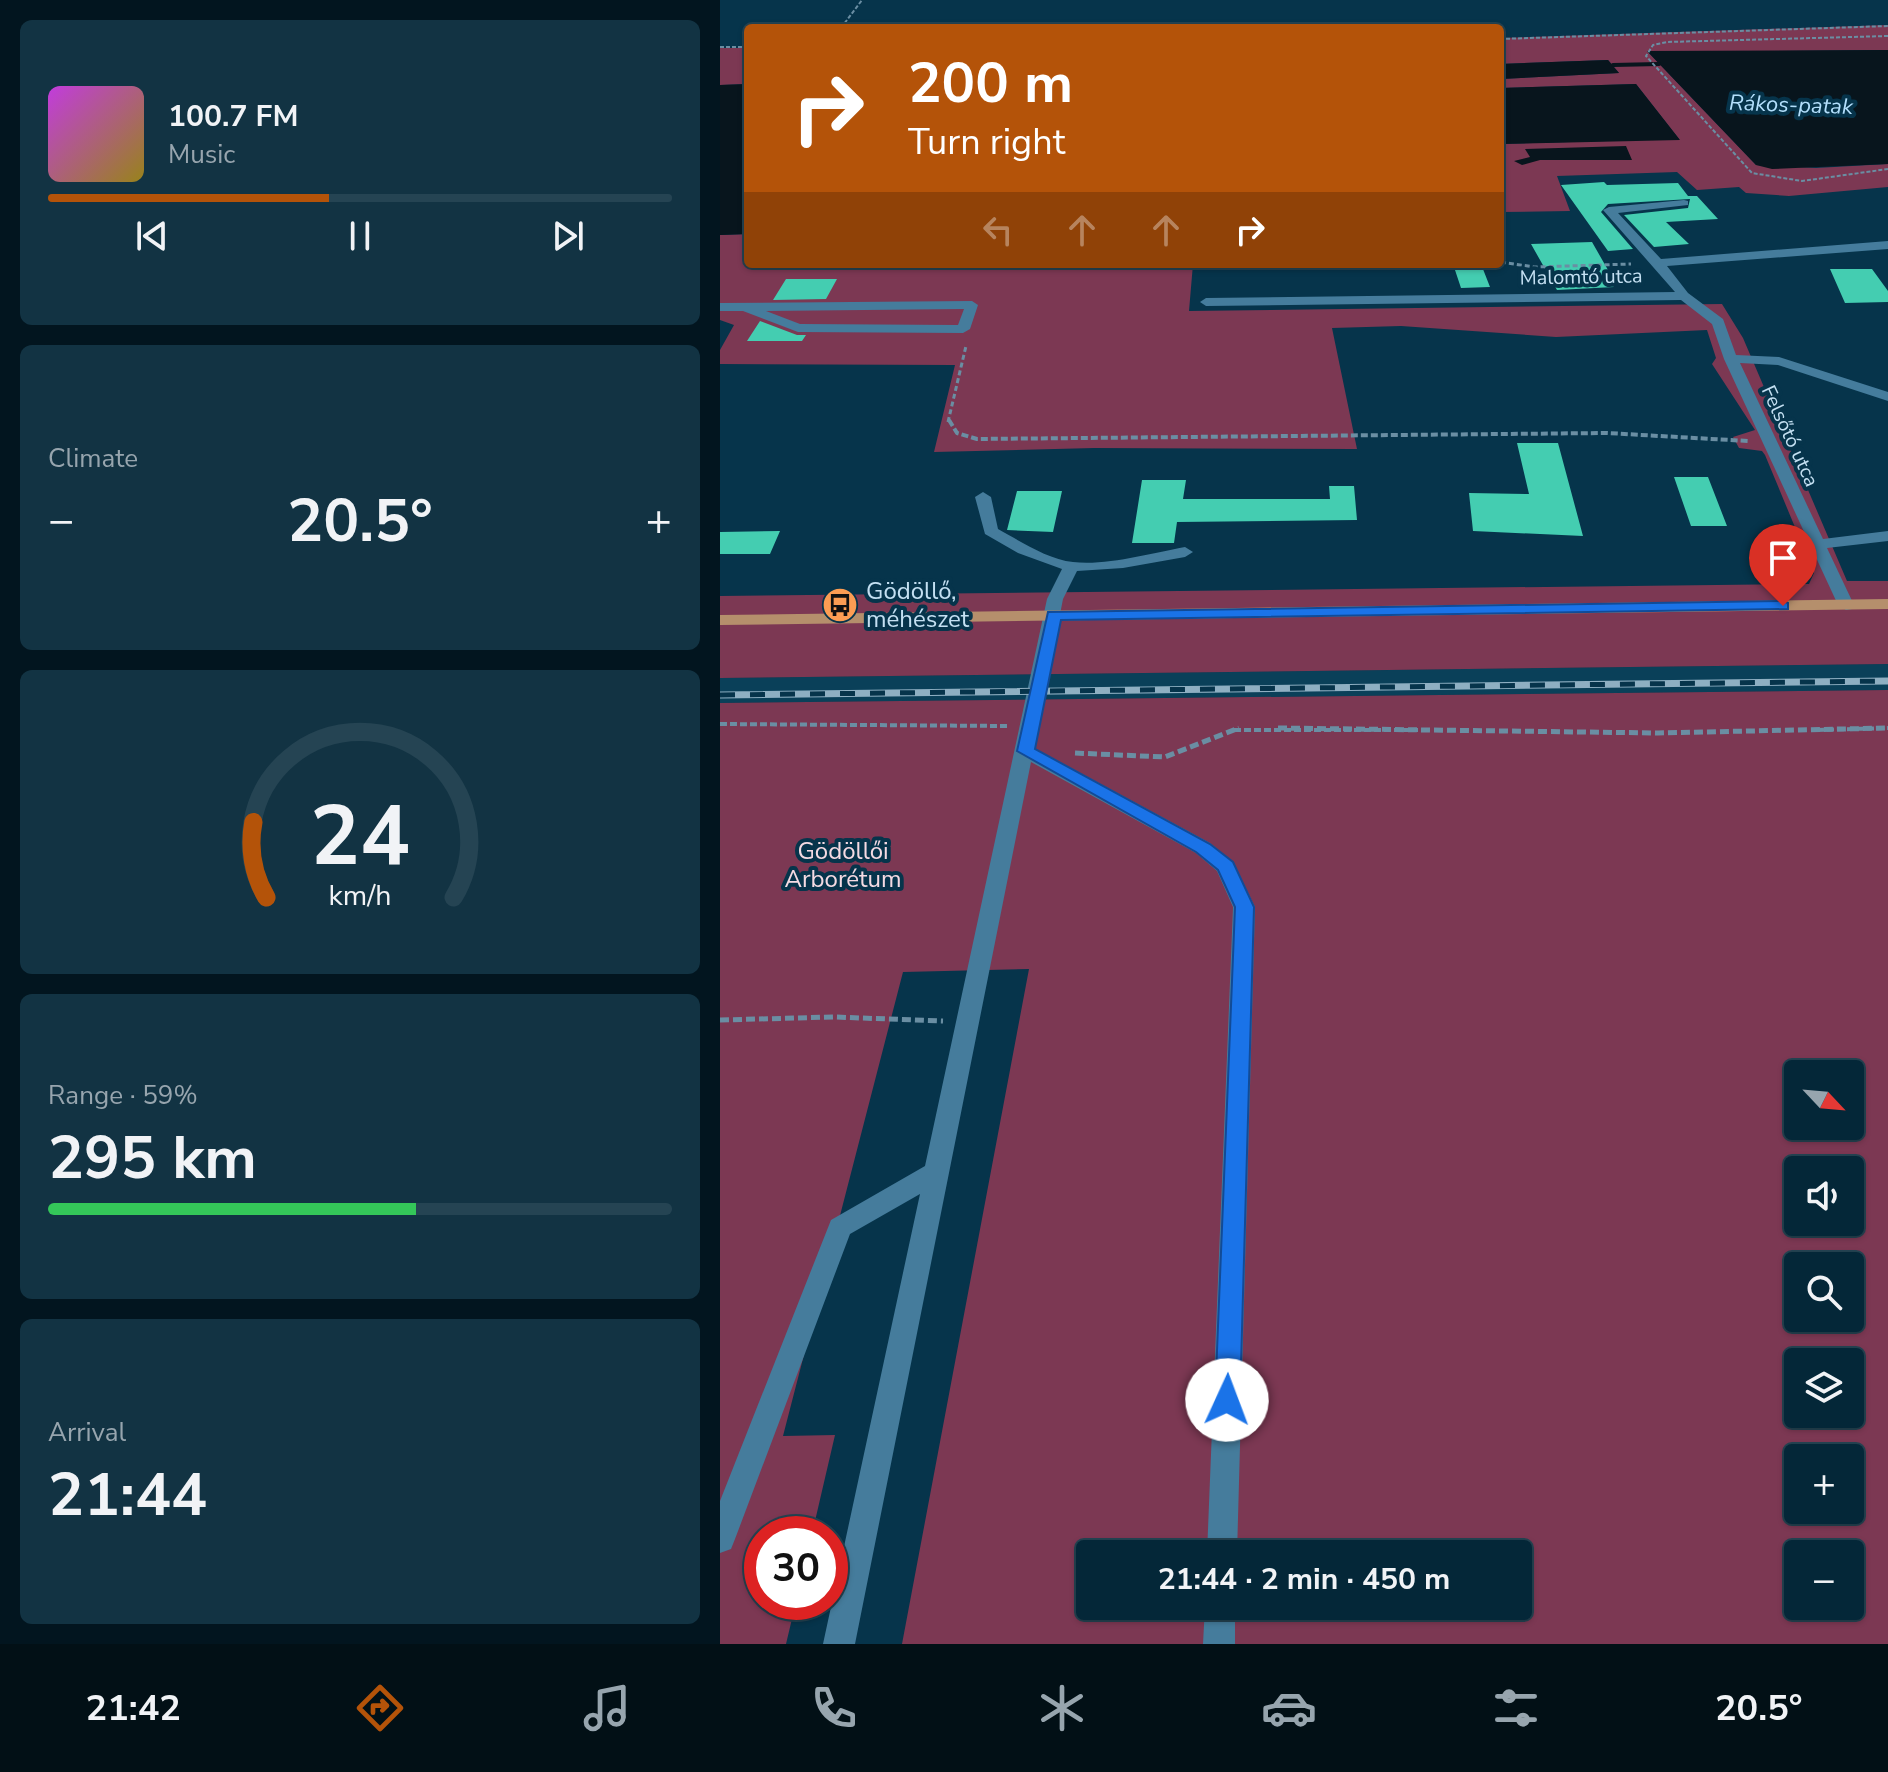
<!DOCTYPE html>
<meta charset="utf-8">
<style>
:root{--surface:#042738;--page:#123343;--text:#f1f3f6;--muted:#97a5ae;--line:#254453;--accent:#b45309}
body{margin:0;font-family:"Nunito Sans",sans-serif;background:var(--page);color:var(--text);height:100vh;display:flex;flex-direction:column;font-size:30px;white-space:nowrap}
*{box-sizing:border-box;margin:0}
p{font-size:26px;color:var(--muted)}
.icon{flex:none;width:44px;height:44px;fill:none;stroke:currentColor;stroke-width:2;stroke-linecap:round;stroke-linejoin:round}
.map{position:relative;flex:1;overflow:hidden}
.details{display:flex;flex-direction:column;gap:20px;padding:20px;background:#02151f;width:720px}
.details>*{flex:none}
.banner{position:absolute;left:24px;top:24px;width:760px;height:244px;border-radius:8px;box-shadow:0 2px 6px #0004,0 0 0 2px var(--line);background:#b45309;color:#fff;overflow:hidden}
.needle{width:52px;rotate:116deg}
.buttons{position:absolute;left:1064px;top:1060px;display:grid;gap:16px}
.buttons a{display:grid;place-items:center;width:80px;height:80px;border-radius:8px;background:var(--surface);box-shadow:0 2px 6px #0004,0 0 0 2px var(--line);font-size:40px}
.speed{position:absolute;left:24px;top:1516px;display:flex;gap:16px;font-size:40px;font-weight:700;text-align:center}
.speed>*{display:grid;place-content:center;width:104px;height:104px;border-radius:50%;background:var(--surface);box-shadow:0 2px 6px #0004,0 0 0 2px var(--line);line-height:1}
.speed .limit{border:12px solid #d22;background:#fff;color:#111}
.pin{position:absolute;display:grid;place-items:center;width:68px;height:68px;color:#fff;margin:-82px -34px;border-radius:50% 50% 50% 0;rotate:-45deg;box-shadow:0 0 8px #0007}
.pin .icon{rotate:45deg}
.me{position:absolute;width:88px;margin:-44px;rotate:2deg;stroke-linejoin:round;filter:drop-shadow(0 0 6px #0008)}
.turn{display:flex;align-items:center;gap:28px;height:168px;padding:0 32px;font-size:36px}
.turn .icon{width:104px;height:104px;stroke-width:2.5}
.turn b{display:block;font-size:56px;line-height:68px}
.lanes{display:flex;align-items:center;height:76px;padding:0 32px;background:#0003;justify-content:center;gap:40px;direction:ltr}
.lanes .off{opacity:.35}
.big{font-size:60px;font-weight:700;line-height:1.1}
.details .card{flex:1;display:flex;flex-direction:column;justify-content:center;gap:12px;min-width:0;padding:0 28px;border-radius:12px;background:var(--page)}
.details .dial{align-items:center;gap:0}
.dial svg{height:208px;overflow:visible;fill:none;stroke:var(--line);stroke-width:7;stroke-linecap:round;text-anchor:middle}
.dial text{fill:var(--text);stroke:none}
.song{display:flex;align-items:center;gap:24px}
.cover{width:96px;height:96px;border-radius:12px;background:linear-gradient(135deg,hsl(290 70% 55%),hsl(50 70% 35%))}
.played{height:8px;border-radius:4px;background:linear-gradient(90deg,var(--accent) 45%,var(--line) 45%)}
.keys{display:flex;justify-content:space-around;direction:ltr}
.heat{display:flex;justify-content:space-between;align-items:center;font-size:44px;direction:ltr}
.charge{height:12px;border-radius:6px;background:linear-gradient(90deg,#34c759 59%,var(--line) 0)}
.trip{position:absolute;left:356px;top:1540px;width:456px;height:80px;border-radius:8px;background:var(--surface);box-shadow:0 2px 6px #0004,0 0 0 2px var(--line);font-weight:700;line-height:80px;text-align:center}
.tab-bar{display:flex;height:128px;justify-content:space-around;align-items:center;background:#021016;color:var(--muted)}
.tab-bar .icon{width:56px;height:56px}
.tab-bar .active{color:var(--accent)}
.tab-bar b{font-size:36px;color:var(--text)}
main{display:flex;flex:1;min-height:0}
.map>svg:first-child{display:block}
.built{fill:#0a4059}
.green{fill:#7c3853;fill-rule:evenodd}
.water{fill:#08151d}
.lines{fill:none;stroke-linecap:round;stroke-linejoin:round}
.stream{stroke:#08151d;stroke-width:4}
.building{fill:#44cdb1}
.path-far3{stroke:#6a8ea3;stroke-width:2;stroke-dasharray:4 2;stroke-linecap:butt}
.path-far2{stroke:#6a8ea3;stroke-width:3;stroke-dasharray:5 3;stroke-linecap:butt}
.path-far1{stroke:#6a8ea3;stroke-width:4;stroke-dasharray:7 3;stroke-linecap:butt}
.path{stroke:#6a8ea3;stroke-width:5;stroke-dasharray:9 4;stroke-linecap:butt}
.minor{fill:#457c9c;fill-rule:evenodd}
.major{fill:#b58f6c;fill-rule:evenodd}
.rail-casing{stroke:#8eafc2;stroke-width:7}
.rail{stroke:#06344b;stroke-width:5;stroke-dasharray:15;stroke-linecap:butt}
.route{fill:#1a73e8;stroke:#114b97;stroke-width:2}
.labels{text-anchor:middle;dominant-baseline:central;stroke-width:8;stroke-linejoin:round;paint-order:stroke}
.far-street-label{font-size:20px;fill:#c4e0f2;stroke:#06344b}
.far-water-label{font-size:22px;font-style:italic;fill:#b3dffc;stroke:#06344b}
.poi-label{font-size:24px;fill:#c4e0f2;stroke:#06344b;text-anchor:start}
.park-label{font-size:24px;fill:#f5dbe3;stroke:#06344b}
</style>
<main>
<section class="details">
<div class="card">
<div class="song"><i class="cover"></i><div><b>100.7 FM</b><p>Music</p></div></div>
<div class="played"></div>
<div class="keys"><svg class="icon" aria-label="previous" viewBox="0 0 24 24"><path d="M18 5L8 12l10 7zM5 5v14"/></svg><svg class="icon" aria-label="pause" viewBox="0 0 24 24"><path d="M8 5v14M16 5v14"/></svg><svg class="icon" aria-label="next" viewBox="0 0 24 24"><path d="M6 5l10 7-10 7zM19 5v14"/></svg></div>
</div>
<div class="card"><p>Climate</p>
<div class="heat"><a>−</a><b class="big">20.5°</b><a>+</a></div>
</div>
<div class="card dial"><svg viewBox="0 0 100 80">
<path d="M14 69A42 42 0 1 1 86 69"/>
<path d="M14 69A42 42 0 0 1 9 40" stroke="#b45309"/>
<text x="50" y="56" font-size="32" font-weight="700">24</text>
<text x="50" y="72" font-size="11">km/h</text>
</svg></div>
<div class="card"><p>Range · 59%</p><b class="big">295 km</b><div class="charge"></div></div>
<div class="card"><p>Arrival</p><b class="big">21:44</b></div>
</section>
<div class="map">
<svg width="1168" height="1644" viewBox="0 0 1168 1644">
<rect width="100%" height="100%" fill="#06344b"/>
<path class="built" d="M1168 664V690L0 703V678Z"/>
<path class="green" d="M1168 25V50L928 52 1036 165 1096 168 1168 164V187L1069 196 1026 193 1019 187 977 190 957 172 837 176 850 211 780 212V144L959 139 916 84 780 88V79L899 73 888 60 780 64V38Z
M0 48H28V84L0 85Z
M28 234V264H473L469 311 1002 304 1023 338 1127 581H1168V664L0 678V596L1089 584 1094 573 1045 455 1042 451 1019 448 1013 437 1035 430 992 364 996 358 987 330 836 337 681 326 612 328 637 449 374 448 214 452 235 365 0 364V350L14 325 0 320V235Z
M1168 690V1644H182L309 969 183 972 63 1436 115 1435 92 1534H42V1602H76L66 1644H0V703ZM1078 1074H1130V1126H1078ZM1078 1170H1130V1222H1078ZM1078 1266H1130V1318H1078ZM1078 1362H1130V1414H1078ZM1078 1458H1130V1510H1078ZM370 1554H798V1606H370ZM1078 1554H1130V1606H1078Z"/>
<path class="water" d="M1168 50V164L1052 169 1036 165 927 51Z
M888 60 899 73 780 79V64Z
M28 84V234L0 235V85Z
M916 84 960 140 780 144V88Z
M906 146 912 160H820L802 165 794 161 810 157 805 149Z"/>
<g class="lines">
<path class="stream" d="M893 65 939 64"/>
</g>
<path class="building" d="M884 182 887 185 958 183 968 196H977L998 219 946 222 969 244 934 247 904 215 968 208 970 199 888 204 881 212 913 249 888 251 841 185Z
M872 242 896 284H892L894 287 837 290 811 244Z
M733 264H761L770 287 741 288Z
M1110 269H1152L1168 291V302L1125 303Z
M66 279H117L106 299 53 300Z
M40 321 77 335H86L82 341H27Z
M797 443H838L863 536 753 531 749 493 809 494Z
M954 477H988L1007 526H971Z
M422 480H466L463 499H610L609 486H634L637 520 457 522 454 543H412Z
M297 491H342L333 532 287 530Z
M60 531 50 554H0V532Z"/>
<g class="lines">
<path class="path-far3" d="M121 28 142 0
M1168 36 947 42 933 45 926 56 1032 173 1082 181 1168 169
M780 39 1168 26
M0 47H28"/>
<path class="path-far2" d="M781 262 814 267 911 264
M228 422 246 346"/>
<path class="path-far1" d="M229 420 237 433 257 439 887 433 1028 441
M0 724 287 726
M514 730H698
M1097 730 1168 728"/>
<path class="path" d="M558 728 938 733 1168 728
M355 753 445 757 519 728
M0 1020 114 1017 223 1021"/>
<path class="minor" d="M964 200 968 201V205L898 213 941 259 1168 241V249L947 266 968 293 1003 319 1016 355 1059 357 1168 392V401L1058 365 1020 363 1103 539 1168 531V541L1107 548 1134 605 1132 609 1126 610 1118 605 1004 359 992 324 961 300 486 306 480 302 486 298 955 292 883 210 889 207Z
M252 301 258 305 250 329 243 333 78 332 23 311H0V303ZM244 309 238 325 80 324 46 311Z
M263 492 271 497 278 529C300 541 327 559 353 562 386 566 432 553 465 547L473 552 465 557 403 568 357 571 343 599 314 748 490 843 513 862 535 907 517 1554H487L513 907 497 871 476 853 311 762 135 1644H103L200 1194 130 1234 15 1539 11 1549 0 1553V1501L111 1220 205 1166 327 599 342 569 298 553 265 534 255 497Z
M485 1606H515V1644H483Z"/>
<path class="major" d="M1168 599V609L0 625V615Z"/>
<defs>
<path id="rail" d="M0 695 1168 681"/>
</defs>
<use href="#rail" class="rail-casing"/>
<use href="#rail" class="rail"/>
</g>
<path class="route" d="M1063 601 1068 603V609L341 620 315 749 490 844 513 862 534 907 520 1400 516 1408 507 1411 498 1408 495 1400 515 907 498 870 476 852 297 751 328 612Z"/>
<defs>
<symbol id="bus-disc" viewBox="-11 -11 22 22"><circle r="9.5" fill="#fc9d53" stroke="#06344b"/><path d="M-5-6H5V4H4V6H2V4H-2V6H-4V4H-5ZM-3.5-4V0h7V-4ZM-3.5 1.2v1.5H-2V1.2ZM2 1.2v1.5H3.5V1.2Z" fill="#111"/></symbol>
</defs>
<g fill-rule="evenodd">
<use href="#bus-disc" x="100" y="585" width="40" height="40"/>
</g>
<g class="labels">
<g class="far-street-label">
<text transform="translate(861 277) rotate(-1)">Malomtó utca</text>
<text transform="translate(1070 436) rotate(65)">Felsőtó utca</text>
</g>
<g class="far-water-label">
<text transform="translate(1071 105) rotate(2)">Rákos-patak</text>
</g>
<g class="poi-label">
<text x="146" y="591">Gödöllő,<tspan x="146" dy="28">méhészet</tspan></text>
</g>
<g class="park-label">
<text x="123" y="851">Gödöllői<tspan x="123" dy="28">Arborétum</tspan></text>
</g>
</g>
</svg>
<div class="buttons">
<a><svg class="needle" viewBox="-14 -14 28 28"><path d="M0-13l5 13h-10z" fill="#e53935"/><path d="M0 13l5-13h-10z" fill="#97a5ae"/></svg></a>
<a><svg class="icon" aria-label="sound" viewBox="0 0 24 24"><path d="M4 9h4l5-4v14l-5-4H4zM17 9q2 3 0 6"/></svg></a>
<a><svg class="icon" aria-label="search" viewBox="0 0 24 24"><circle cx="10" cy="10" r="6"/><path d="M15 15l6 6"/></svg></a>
<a><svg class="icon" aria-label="layers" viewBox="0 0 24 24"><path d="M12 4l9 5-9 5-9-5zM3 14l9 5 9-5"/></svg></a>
<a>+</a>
<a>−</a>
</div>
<div class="speed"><div class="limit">30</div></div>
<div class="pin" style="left:1063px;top:606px;background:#d93025"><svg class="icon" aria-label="arrive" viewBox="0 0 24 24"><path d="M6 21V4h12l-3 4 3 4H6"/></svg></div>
<svg class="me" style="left:507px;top:1400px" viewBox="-20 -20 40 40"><circle r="19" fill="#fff"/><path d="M0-13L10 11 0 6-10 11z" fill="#1a73e8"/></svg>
<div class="trip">21:44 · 2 min · 450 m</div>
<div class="banner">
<div class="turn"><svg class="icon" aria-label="right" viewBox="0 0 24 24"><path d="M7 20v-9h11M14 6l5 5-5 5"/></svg><div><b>200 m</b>Turn right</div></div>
<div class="lanes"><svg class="icon off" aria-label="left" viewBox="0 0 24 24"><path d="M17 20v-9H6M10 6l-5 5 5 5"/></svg><svg class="icon off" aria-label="ahead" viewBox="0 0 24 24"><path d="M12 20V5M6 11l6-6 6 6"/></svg><svg class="icon off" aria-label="ahead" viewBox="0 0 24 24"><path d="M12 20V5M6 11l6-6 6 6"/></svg><svg class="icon" aria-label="right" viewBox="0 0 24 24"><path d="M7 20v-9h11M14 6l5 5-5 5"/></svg></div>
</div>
</div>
</main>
<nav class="tab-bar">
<b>21:42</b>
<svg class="icon active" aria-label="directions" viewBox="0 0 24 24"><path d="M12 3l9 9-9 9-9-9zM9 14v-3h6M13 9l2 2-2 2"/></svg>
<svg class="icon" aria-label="music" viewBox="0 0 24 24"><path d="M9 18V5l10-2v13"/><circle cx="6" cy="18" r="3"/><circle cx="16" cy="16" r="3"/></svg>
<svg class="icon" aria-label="phone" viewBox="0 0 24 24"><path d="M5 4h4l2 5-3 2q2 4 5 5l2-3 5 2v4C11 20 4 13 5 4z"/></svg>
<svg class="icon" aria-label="climate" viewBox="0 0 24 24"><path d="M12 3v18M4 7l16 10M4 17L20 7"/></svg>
<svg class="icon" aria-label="car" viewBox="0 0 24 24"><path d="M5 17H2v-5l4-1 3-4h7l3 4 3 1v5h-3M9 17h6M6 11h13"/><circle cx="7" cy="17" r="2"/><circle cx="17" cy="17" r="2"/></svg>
<svg class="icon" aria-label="filters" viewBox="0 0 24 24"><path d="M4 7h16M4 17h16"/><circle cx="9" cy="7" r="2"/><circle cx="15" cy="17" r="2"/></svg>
<b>20.5°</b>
</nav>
